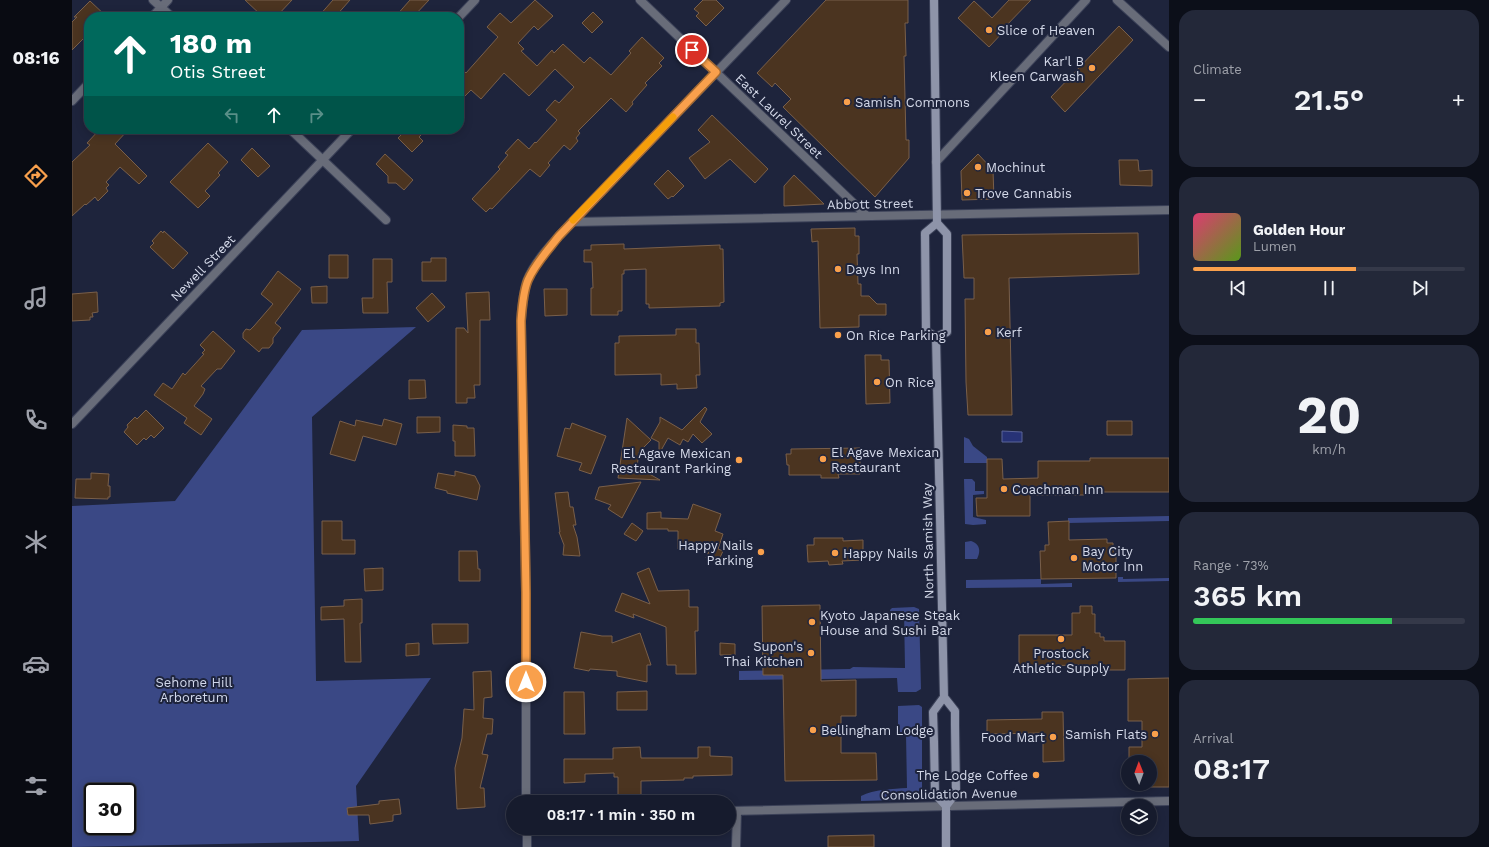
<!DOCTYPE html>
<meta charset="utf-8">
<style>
:root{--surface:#161b2d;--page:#232839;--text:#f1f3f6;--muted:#9ea1aa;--line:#353949;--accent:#f9a04c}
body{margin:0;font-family:"Work Sans",sans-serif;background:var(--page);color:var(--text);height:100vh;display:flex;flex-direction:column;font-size:15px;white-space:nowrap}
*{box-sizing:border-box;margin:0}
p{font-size:13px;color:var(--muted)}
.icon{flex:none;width:22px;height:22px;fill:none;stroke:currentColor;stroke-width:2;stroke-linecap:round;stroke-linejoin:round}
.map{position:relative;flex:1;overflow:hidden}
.side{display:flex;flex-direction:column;gap:10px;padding:10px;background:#0c0f19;width:320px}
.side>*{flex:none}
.top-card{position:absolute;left:12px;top:12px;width:380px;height:122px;border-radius:16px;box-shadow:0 2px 10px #0003,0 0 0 1px var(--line);background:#00695c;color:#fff;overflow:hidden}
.needle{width:26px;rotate:359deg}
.buttons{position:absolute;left:1049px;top:755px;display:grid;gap:8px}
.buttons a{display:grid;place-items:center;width:36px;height:36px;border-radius:50%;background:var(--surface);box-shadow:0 2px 10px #0003,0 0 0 1px var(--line);font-size:20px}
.speed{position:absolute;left:12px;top:783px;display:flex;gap:8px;font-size:20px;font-weight:700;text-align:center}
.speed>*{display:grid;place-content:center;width:52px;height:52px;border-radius:50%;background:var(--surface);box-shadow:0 2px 10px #0003,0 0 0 1px var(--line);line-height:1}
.speed .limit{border:2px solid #111;border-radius:6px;background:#fff;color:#111}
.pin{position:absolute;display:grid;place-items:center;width:34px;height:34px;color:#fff;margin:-17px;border:2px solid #fff;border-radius:50%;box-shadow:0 1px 4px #0007}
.me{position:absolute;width:44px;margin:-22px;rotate:0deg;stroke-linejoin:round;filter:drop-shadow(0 0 3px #0008)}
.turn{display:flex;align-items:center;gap:14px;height:84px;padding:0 20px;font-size:18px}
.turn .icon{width:52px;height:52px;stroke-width:2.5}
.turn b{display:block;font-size:28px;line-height:34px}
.lanes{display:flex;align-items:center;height:38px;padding:0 20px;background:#0003;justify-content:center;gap:20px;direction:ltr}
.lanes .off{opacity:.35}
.big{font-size:30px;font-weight:600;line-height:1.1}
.side .widget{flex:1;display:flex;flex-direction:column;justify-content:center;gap:6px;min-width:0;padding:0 14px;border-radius:16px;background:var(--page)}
.side .dial{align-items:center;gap:0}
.dial b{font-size:52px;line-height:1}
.song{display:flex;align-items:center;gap:12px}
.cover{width:48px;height:48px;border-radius:6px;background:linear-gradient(135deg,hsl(340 70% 55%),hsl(90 70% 35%))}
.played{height:4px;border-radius:2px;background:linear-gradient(90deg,var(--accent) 60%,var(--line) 60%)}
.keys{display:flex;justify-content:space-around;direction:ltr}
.heat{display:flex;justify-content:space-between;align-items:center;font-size:22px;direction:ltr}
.charge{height:6px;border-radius:3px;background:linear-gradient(90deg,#34c759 73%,var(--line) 0)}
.trip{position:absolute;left:434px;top:795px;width:230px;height:40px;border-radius:20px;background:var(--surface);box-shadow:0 2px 10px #0003,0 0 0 1px var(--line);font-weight:600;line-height:40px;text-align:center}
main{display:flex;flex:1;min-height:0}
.menu{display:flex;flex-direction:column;width:72px;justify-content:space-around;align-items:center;background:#090b12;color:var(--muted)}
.menu .icon{width:28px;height:28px}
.menu .current{color:var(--accent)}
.menu b{font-size:18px;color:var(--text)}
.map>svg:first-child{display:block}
.green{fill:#3a4885;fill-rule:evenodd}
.water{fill:#273276;stroke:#5b6498}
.building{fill:#4b3420;stroke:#795f4a}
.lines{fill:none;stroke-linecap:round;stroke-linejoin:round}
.street-casing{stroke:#3b4158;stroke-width:10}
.secondary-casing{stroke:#3b4158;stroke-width:10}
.street{stroke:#686c79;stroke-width:8}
.secondary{stroke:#8e94a9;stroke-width:8}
.route-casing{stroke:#a26831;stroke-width:10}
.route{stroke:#f9a04c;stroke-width:7}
.slow{stroke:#f59e0b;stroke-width:7}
.poi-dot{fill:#f9a04c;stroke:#1e243c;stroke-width:1.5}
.labels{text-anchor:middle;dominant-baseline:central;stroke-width:4;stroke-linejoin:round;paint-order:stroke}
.poi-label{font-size:13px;fill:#d4d9e9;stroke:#1e243c;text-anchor:start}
.street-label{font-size:13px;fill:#d4d9e9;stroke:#1e243c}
.park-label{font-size:13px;fill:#d1d8ec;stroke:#1e243c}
</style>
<main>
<nav class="menu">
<b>08:16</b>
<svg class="icon current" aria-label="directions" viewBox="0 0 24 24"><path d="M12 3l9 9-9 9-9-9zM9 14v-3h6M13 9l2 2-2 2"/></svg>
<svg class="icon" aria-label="music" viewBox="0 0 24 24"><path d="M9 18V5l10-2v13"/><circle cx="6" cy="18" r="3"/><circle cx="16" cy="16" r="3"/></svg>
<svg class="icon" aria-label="phone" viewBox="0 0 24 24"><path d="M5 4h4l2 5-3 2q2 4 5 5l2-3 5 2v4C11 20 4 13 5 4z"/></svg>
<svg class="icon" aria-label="climate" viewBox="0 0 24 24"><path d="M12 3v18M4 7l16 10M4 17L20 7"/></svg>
<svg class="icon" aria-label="car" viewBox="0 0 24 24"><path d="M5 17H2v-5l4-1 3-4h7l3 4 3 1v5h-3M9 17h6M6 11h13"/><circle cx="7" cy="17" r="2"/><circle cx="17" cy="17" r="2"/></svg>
<svg class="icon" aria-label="filters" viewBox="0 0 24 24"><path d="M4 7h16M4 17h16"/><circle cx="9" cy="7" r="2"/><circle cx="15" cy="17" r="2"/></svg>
</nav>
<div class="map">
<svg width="1097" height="847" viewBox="0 0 1097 847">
<rect width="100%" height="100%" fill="#1e243c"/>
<path class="green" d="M344 327 240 417 244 681 359 678 284 786 287 841 0 847V506L103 501 230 330ZM21 792H55V826H21Z
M892 437 897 439 901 446 915 457V463H892Z
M892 479H900L903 482V491H912V494L901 495V517L914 520V524L901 525 893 524Z
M1097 516V521L996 523V518Z
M899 541C908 544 909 551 905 559H893V542Z
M1046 577H1051V579L1097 578V581L1046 582Z
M969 579V584L1000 583V587L894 588V580Z
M842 607 847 609 849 689 844 692H826L825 678 667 680V671L778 669 781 667 833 668 832 611H818V610L820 608Z
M847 705 850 707V795L825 800 789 801V796C802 789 821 789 835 788L834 735H826V706Z"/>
<path class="water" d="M930 431 950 432V442H930Z"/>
<path class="building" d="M173 0H220L204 17H191Z
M261 0H278L263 17H246Z
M338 0H357L341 17H323Z
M463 0 481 16 466 30 462 26 446 43 452 49 449 51 465 66 480 50 482 53 491 44 512 63 518 57 539 75 559 53 557 51 570 37 592 58 587 63 590 66 573 83 575 85 560 102 561 104 554 112 539 98 506 131 508 133 504 138 506 141 498 150 492 145 476 163 478 165 468 177 458 169 420 209 418 208 414 212 400 199 428 169 426 167 436 155 433 153 446 139 457 149 463 142 464 143 485 120 474 110 483 100 487 103 502 87 483 69 457 96 432 73 409 99 399 90 387 102V66L394 73 426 37 415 27 428 13 439 23Z
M631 0H644L652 8 634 26 624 16 627 13 622 9Z
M754 0H836V23H833L834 56H832L834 140H837V158L803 197 711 107 719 99 703 83 700 87 685 73Z
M937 0H959L931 29 933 30 917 47 886 18 902 1 920 18Z
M18 1 35 17H17V33L0 50V22L5 17H2Z
M521 12 531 22 520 33 510 23Z
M1047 26 1061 40 993 112 979 97Z
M640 115 696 169 683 183 658 159 633 179 617 158 638 142 626 130Z
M28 129H57L43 144 75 176 67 184 48 167 34 182 37 185 34 188 36 191 26 201 23 197 14 205 13 204 0 216V162L18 145 15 143Z
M335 129H355L347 137 351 141 340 152 326 138Z
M136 143 156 162 146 173 148 175 133 191 138 196 126 208 98 182Z
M180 148 198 166 186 177 169 160Z
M313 154 341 180 332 190 324 183H316V176L304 164Z
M906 154 921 170 922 199 890 200 889 171Z
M1047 160H1066L1067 171 1080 170V186L1048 185Z
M596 170 612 186 601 197 600 196 596 199 582 184Z
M722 175 752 204 712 206V186Z
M783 228V236H787V254H785L786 284H789V296H797L805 304H814V315H787V327L748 328 746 241 740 242 739 229Z
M89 231 91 233 92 231 116 253 101 269 78 247 82 243 80 241Z
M1066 233 1067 274 937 278 940 415H896L894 382 893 299H902V278H892L890 235Z
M552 244V249L648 245V249H651L652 302 648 303V306L577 308V304H574V269L552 270V274H550V311H546V315H519V288H521L520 262H512V250H519V245Z
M257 255H276V278H257Z
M359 258H374V281H350V262H359Z
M301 259H320V282H315L316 313H291L290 298H301Z
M206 271 229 289 203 323 209 328 201 338V343L197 348H190L187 352 171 338V333L174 329 178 330 182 326 201 304 189 294Z
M255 286V303H240L239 287Z
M472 289H495V315L473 316Z
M25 292 26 312 20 313 21 317H18V320L0 321V294Z
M417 292 418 320H408V385H402L403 398H395V403H384V328H392L396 333 394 293Z
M360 293 373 307 356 322 344 308Z
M604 329H624V343H627L628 375H624L625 388 605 389V384L589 385V374L543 375V343H547V336L604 335Z
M141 331 163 351 149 369H145L129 386 133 389 131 394 122 406 140 419 129 435 112 423 115 418 82 395 91 383 100 389 111 373 113 375 132 354 130 353 133 350 128 345Z
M793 355H809V360H817L818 403 794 404Z
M337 380H353L354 398 337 399Z
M633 407 635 409 628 422 640 434 630 443 621 434 616 442 611 439 608 445 596 438 587 454V442L579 438 588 422V417L610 430Z
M74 410 92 428 82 438 79 435 74 440 72 438 65 445 52 432 56 427 55 425 63 417 65 419Z
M345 417H368V432L345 433Z
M555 418 579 440 567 452 565 467 588 480 546 478Z
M312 419 330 424 324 445 291 436 283 461 258 454 268 421 283 426 284 420 310 426Z
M1035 421H1060V435H1035Z
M500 423 534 436 519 474 507 470 510 463 485 456 493 428 498 429Z
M381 425 395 426V428H402L403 456H383V441H381Z
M788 448V474H766L767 478H749V475H717V465H715L714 454H719V449Z
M1018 458H1097V492H1012V495H958V516H905L904 498H915V459H930L931 479 966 478V461H1018Z
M383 471 403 476 408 486 405 500 375 493V491L363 488 366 473 383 476Z
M19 473 37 474 36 486H38V497H36V499L3 498 4 479H19Z
M569 482 550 518 536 509 539 505 523 499 527 487Z
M496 492 498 507H501L504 525H501L505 537 508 556 491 555 492 545 487 532H488L483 493Z
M621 504 649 514 643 531 651 534 646 549 651 551 646 562 634 558 638 549H606V531H596V529H575V513L589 512V518L616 519Z
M250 521H270V540H283V554H250Z
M997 521V540L1035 539V543H1041V551H1044V578L969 579 968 551H973V545H977L976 522Z
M560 523 571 531 564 541 552 534Z
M742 538H771V541L791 540V560L770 561 771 564 757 565 756 561 736 562 735 545H742Z
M387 551H405L406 569H408V581H387Z
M311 568V590L293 591 292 569Z
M577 568 586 591 617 590V607H626V631H623L624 674H604V665H595L594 627 561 614 562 618 543 611 550 593 578 604 565 573Z
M290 599V623H288L289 662H273L272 619 249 620V607L272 606V600Z
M748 605 749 681 784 680V716H769V753H804L805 780 713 781 711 675H691L690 606Z
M1008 606H1020V614H1023V633H1028V637H1032V641H1053V670H1012L1011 665 960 666V669H947V635H1000V613H1008Z
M360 624H396V643L361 644Z
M509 632 530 636H540V643L568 633 579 665H575V682L545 676V671L518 669 517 671 502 668Z
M347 643V655L334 656V644Z
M648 643 663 644V655H648Z
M419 671 420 697 412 698 411 718 421 719 420 734H415L410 754 416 755 408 788H412L413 807 385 809 383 768 390 738 392 709 402 710 401 672Z
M1097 678V787H1078V762H1057V747H1070V721H1056V679Z
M575 691V710H545V692Z
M492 692H512L513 734H492Z
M970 712H991L992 761 971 762V733L915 734V720L970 719Z
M568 747 569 758H626V747H638V756L660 757V775L621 776V778H612V780L569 781V796H546V777H542V773L513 774V782L492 783V759H541V748Z
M327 799 329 814 321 815V821L298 824 297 815H276L275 808 307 804V801Z
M802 835V847H756V836Z"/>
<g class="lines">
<defs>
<path id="street" d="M81 0 100 17
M568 0 795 216
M1045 0 1097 47
M80 17 96 0
M387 17 403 0
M0 101 17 83
M218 129 314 220
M864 162 1014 0
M500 222 1097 210
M0 424 280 129
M454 802V593L449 321C450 308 451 294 455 281 463 260 485 238 500 222L714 0
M657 811 1097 801
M455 828V847
M664 847 665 811"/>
<path id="secondary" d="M862 0 865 223 875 234V332L864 337
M864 337 872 697 861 712 862 742 863 794 874 806
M864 337 854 331 853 233 865 223
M872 697 883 711V725L884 793 874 806
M874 806V847"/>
</defs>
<use href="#street" class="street-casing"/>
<use href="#secondary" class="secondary-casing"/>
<use href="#street" class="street"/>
<use href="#secondary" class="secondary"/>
</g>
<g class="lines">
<defs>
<path id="route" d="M454 682V593L449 321C450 308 451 292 456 280 463 264 476 250 487 236L644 72 620 50"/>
</defs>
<use href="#route" class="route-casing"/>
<use href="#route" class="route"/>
<path class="slow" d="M501 220 601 117"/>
</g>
<g class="poi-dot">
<circle cx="917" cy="30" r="4"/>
<circle cx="1020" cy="68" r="4"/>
<circle cx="775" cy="102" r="4"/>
<circle cx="906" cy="167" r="4"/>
<circle cx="895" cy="193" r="4"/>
<circle cx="766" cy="269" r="4"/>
<circle cx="916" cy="332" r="4"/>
<circle cx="766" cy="335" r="4"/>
<circle cx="805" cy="382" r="4"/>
<circle cx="751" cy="459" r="4"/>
<circle cx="667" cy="460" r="4"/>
<circle cx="932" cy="489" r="4"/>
<circle cx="689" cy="552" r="4"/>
<circle cx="763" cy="553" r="4"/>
<circle cx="1002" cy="558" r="4"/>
<circle cx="740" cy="622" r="4"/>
<circle cx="989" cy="639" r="4"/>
<circle cx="739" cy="653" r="4"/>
<circle cx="741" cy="730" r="4"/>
<circle cx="1083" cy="734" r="4"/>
<circle cx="981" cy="737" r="4"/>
<circle cx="964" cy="775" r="4"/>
</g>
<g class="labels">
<g class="poi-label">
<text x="925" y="30">Slice of Heaven</text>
<text x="1012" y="61" text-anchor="end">Kar'l B<tspan x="1012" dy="15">Kleen Carwash</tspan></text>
<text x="783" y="102">Samish Commons</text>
<text x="914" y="167">Mochinut</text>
<text x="903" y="193">Trove Cannabis</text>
<text x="774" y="269">Days Inn</text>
<text x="924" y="332">Kerf</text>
<text x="774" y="335">On Rice Parking</text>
<text x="813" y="382">On Rice</text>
<text x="759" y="452">El Agave Mexican<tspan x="759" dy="15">Restaurant</tspan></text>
<text x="659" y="453" text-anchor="end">El Agave Mexican<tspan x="659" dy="15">Restaurant Parking</tspan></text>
<text x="940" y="489">Coachman Inn</text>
<text x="681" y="545" text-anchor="end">Happy Nails<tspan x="681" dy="15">Parking</tspan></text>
<text x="1010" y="551">Bay City<tspan x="1010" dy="15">Motor Inn</tspan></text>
<text x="771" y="553">Happy Nails</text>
<text x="748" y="615">Kyoto Japanese Steak<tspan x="748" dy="15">House and Sushi Bar</tspan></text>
<text x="731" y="646" text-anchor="end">Supon's<tspan x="731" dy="15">Thai Kitchen</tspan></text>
<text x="989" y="653" text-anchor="middle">Prostock<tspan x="989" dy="15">Athletic Supply</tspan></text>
<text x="749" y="730">Bellingham Lodge</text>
<text x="1075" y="734" text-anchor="end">Samish Flats</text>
<text x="973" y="737" text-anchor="end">Food Mart</text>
<text x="956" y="775" text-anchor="end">The Lodge Coffee</text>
</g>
<g class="street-label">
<text transform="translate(707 116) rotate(44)">East Laurel Street</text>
<text transform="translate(798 204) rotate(-1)">Abbott Street</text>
<text transform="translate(131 268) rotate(-46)">Newell Street</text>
<text transform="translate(856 541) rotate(-91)">North Samish Way</text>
<text transform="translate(877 794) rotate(-1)">Consolidation Avenue</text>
</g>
<g class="park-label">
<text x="122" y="682">Sehome Hill<tspan x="122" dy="15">Arboretum</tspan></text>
</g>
</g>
</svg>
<div class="buttons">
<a><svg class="needle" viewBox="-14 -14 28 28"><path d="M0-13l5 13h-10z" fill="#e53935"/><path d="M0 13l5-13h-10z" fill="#9ea1aa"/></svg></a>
<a><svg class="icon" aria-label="layers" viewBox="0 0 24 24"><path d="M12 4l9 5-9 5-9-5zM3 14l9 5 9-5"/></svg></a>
</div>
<div class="speed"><div class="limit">30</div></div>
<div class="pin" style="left:620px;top:50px;background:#d93025"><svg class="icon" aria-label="arrive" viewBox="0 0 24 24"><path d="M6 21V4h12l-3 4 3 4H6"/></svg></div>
<svg class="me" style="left:454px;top:682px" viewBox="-20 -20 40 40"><circle r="17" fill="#f9a04c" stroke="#fff" stroke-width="3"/><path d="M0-11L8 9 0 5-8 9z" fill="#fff"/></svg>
<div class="trip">08:17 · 1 min · 350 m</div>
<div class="top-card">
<div class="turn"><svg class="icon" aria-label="ahead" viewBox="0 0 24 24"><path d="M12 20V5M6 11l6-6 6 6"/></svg><div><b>180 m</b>Otis Street</div></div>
<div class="lanes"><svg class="icon off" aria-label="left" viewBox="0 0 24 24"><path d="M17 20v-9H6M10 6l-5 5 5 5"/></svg><svg class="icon" aria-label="ahead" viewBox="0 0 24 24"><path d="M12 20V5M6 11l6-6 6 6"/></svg><svg class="icon off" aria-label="right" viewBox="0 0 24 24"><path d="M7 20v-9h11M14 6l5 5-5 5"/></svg></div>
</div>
</div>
<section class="side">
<div class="widget"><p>Climate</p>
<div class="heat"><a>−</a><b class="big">21.5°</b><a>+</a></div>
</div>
<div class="widget">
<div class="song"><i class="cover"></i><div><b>Golden Hour</b><p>Lumen</p></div></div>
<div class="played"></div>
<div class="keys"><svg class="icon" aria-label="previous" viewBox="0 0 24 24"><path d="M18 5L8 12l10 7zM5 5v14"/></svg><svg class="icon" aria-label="pause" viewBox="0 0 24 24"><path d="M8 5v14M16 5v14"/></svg><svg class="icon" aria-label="next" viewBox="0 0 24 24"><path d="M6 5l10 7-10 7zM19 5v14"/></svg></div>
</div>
<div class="widget dial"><b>20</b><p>km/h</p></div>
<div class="widget"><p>Range · 73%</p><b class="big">365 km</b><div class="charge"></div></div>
<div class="widget"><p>Arrival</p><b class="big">08:17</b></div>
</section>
</main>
